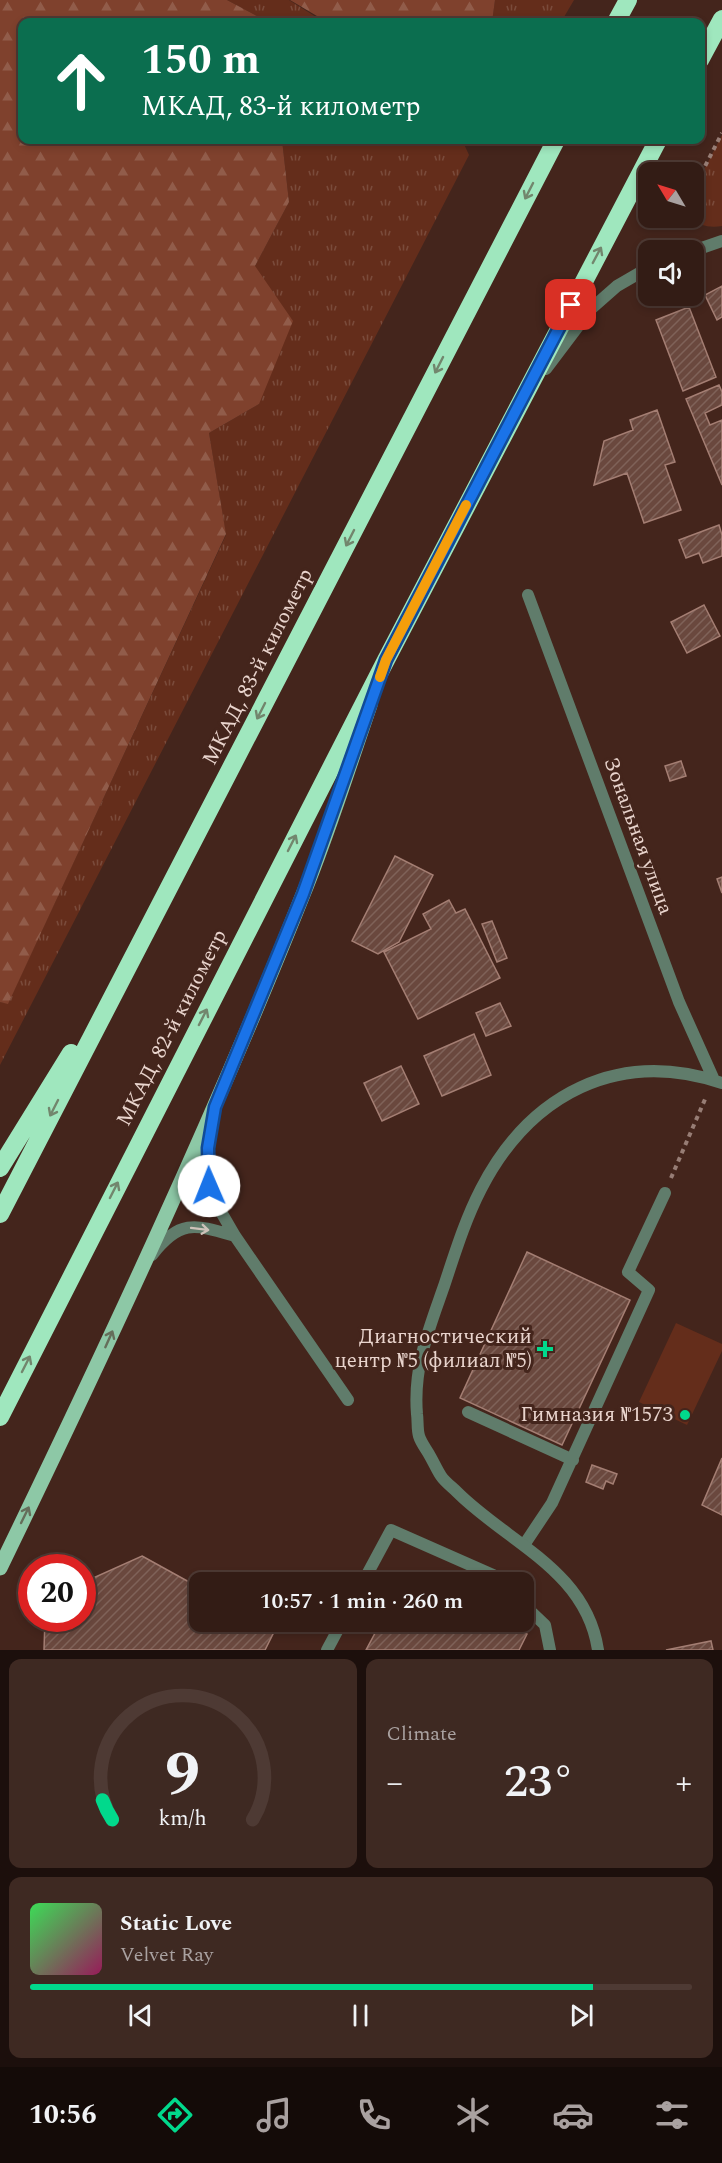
<!DOCTYPE html>
<meta charset="utf-8">
<style>
:root{--surface:#331c15;--page:#3e2922;--text:#f1f3f6;--muted:#a9a1a0;--line:#4e3a34;--accent:#01d98c}
body{margin:0;font-family:Spectral,serif;background:var(--page);color:var(--text);height:100vh;display:flex;flex-direction:column;font-size:22px;white-space:nowrap}
*{box-sizing:border-box;margin:0}
p{font-size:20px;color:var(--muted)}
.icon{flex:none;width:33px;height:33px;fill:none;stroke:currentColor;stroke-width:2;stroke-linecap:round;stroke-linejoin:round}
.map{position:relative;height:1650px;overflow:hidden}
.drawer{display:flex;flex-direction:column;gap:9px;padding:9px;background:#1c0f0c;flex:1}
.drawer>*{flex:none}
.hud{position:absolute;left:18px;top:18px;width:687px;height:126px;border-radius:12px;box-shadow:0 3px 9px #0003,0 0 0 2px var(--line);background:#0b6e4f;color:#fff;overflow:hidden}
.needle{width:39px;rotate:308deg}
.buttons{position:absolute;left:638px;top:162px;display:grid;gap:12px}
.buttons a{display:grid;place-items:center;width:66px;height:66px;border-radius:12px;background:var(--surface);box-shadow:0 3px 9px #0003,0 0 0 2px var(--line);font-size:30px}
.speed{position:absolute;left:18px;top:1554px;display:flex;gap:12px;font-size:30px;font-weight:700;text-align:center}
.speed>*{display:grid;place-content:center;width:78px;height:78px;border-radius:50%;background:var(--surface);box-shadow:0 3px 9px #0003,0 0 0 2px var(--line);line-height:1}
.speed .limit{border:9px solid #d22;background:#fff;color:#111}
.pin{position:absolute;display:grid;place-items:center;width:51px;height:51px;color:#fff;margin:-26px;border-radius:12px;box-shadow:0 3px 9px #0006}
.me{position:absolute;width:66px;margin:-33px;rotate:359deg;stroke-linejoin:round;filter:drop-shadow(0 0 4px #0008)}
.turn{display:flex;align-items:center;gap:21px;height:126px;padding:0 24px;font-size:27px}
.turn .icon{width:78px;height:78px;stroke-width:2.5}
.turn b{display:block;font-size:42px;line-height:51px}
.big{font-size:45px;font-weight:600;line-height:1.1}
.drawer .widget{flex:1;display:flex;flex-direction:column;justify-content:center;gap:9px;min-width:0;padding:0 21px;border-radius:12px;background:var(--page)}
.drawer .dial{align-items:center;gap:0}
.dial svg{height:156px;overflow:visible;fill:none;stroke:var(--line);stroke-width:7;stroke-linecap:round;text-anchor:middle}
.dial text{fill:var(--text);stroke:none}
.song{display:flex;align-items:center;gap:18px}
.cover{width:72px;height:72px;border-radius:9px;background:linear-gradient(135deg,hsl(130 70% 55%),hsl(330 70% 35%))}
.played{height:6px;border-radius:3px;background:linear-gradient(90deg,var(--accent) 85%,var(--line) 85%)}
.keys{display:flex;justify-content:space-around;direction:ltr}
.heat{display:flex;justify-content:space-between;align-items:center;font-size:33px;direction:ltr}
.drawer .tiles{flex:1;display:grid;gap:9px;grid-template-columns:1fr 1fr}
.widget:last-child{grid-column:span 2}
.trip{position:absolute;left:189px;top:1572px;width:345px;height:60px;border-radius:12px;background:var(--surface);box-shadow:0 3px 9px #0003,0 0 0 2px var(--line);font-weight:600;line-height:60px;text-align:center}
.dock{display:flex;height:96px;justify-content:space-around;align-items:center;background:#140b08;color:var(--muted)}
.dock .icon{width:42px;height:42px}
.dock .selected{color:var(--accent)}
.dock b{font-size:27px;color:var(--text)}
.map>svg:first-child{display:block}
.grass{fill:url(#grass-tufts)}
.forest{fill:url(#forest-firs)}
.park{fill:#642d1b}
.building{fill:url(#building-hatch);stroke:#a47e73;stroke-width:1.5}
.lines{fill:none;stroke-linecap:round;stroke-linejoin:round}
.path{stroke:#977d75;stroke-width:4;stroke-dasharray:4.5 4.5;stroke-linecap:butt}
.lane{stroke:#607c6b;stroke-width:12}
.street{stroke:#607c6b;stroke-width:12}
.primary{stroke:#8dc8a6;stroke-width:15}
.highway{stroke:#9fe7be;stroke-width:18}
.oneway{stroke:#72866d}
.oneway2{stroke:#cec2b9}
.oneway3{stroke:#656e5a}
.route-casing{stroke:#114b97;stroke-width:15}
.route{stroke:#1a73e8;stroke-width:10}
.slow{stroke:#f59e0b;stroke-width:10}
.poi-dot{fill:#01d98c;stroke:#44251c;stroke-width:2}
.labels{text-anchor:middle;dominant-baseline:central;stroke-width:6;stroke-linejoin:round;paint-order:stroke}
.street-label{font-size:21px;fill:#e9d4cd;stroke:#44251c}
.poi-label{font-size:21px;fill:#e9d4cd;stroke:#44251c;text-anchor:end}
</style>
<div class="map">
<svg width="722" height="1650" viewBox="0 0 722 1650">
<defs>
<pattern id="grass-tufts" width="24" height="20" patternUnits="userSpaceOnUse" patternTransform="scale(1.5)"><rect width="24" height="20" fill="#642d1b"/><path d="M3 7l-1-3M5 7V3M7 7l1-3M15 17l-1-3M17 17v-4M19 17l1-3" fill="none" stroke="#7a4b3b"/></pattern>
<pattern id="forest-firs" width="22" height="20" patternUnits="userSpaceOnUse" patternTransform="scale(1.5)"><rect width="22" height="20" fill="#7f412d"/><path d="M5 1l3.5 6h-7zM16 11l3.5 6h-7z" fill="#915c4a"/></pattern>
<pattern id="building-hatch" width="6" height="6" patternUnits="userSpaceOnUse" patternTransform="scale(1.5)"><rect width="6" height="6" fill="#6a483e"/><path d="M-1 1l2-2M0 6l6-6M5 7l2-2" fill="none" stroke="#7f6259"/></pattern>
</defs>
<rect width="100%" height="100%" fill="#44251c"/>
<path class="grass" d="M227 0H289L324 22H268Z
M495 0H574L561 22H492Z
M722 135V226C710 228 700 226 690 218H693V191Z
M282 140H462L469 155 0 1065V1002L8 1003 226 535 209 433 259 404 255 266 289 202Z"/>
<path class="forest" d="M0 0H227L268 22H22V140H282L289 202 255 266 293 321 259 404 209 433 226 534 8 1004 0 1002Z
M290 0H495L492 22H327Z"/>
<path class="park" d="M676 1323 722 1344V1351L687 1425 639 1402Z"/>
<path class="building" d="M722 286V317L717 320 705 295Z
M689 307 716 377 683 391 656 320Z
M719 385 722 392V405L705 413 710 425 722 420V485L686 399Z
M657 410 675 462 665 465 681 510 644 523 627 473 594 485 604 441 633 430 630 420Z
M719 525 722 535V556L703 563 699 553 686 558 679 540Z
M704 605 720 636 687 653 671 622Z
M681 761 686 776 670 781 665 766Z
M395 856 433 875 399 942 378 954 352 941Z
M722 877V893L717 879Z
M449 900 456 913 465 909 500 978 418 1019 384 952 431 929 423 914Z
M492 921 507 958 497 962 482 924Z
M500 1003 511 1026 486 1036 476 1013Z
M474 1034 491 1075 442 1096 424 1056Z
M401 1066 419 1104 382 1121 364 1083Z
M527 1252 630 1300 562 1445 460 1398Z
M722 1458V1515L702 1505Z
M592 1465 617 1474 613 1484 606 1481 603 1489 586 1482Z
M142 1556 200 1588V1622H261L275 1630 265 1650H44L45 1618H82V1583Z
M407 1571 428 1582H401Z
M381 1622H504L527 1634 519 1650H366Z
M711 1641 713 1650H666Z"/>
<g class="lines">
<path class="path" d="M693 190 722 133
M671 1178 706 1097"/>
<path class="lane" d="M693 251 722 241
M546 369 592 308 617 286 648 268
M213 1118 209 1148V1186L217 1205 235 1236 348 1400
M152 1255C180 1219 194 1224 235 1236
M468 1412 573 1460
M524 1545 552 1503 649 1290 628 1272 665 1193
M363 1582 391 1530 493 1575 500 1582
M524 1605 545 1625 550 1650
M327 1650 342 1622"/>
<path class="street" d="M528 595 679 1002 714 1080
M598 1650C586 1570 508 1543 457 1492 452 1487 445 1482 441 1476 437 1470 434 1463 430 1456 427 1450 421 1443 419 1436 417 1429 418 1421 417 1414 413 1367 429 1329 444 1286 455 1253 465 1220 481 1189 530 1094 618 1048 722 1083"/>
<path class="primary" d="M0 1568C107 1347 211 1125 302 897 328 834 348 769 370 705"/>
<path class="highway" d="M616 22 628 0
M700 60 722 19
M0 1168 71 1053
M0 1214 556 140
M0 1417 386 660 658 140"/>
</g>
<defs><path id="oneway-shaft" d="M-6 0H5M1.5-3L5.5 0L1.5 3" fill="none" stroke-width="1.6" stroke-linecap="round" stroke-linejoin="round" transform="scale(1.5)"/></defs>
<g class="oneway">
<use href="#oneway-shaft" transform="translate(529 191) rotate(117)"/>
<use href="#oneway-shaft" transform="translate(597 255) rotate(-62)"/>
<use href="#oneway-shaft" transform="translate(439 365) rotate(117)"/>
<use href="#oneway-shaft" transform="translate(350 538) rotate(117)"/>
<use href="#oneway-shaft" transform="translate(261 711) rotate(117)"/>
<use href="#oneway-shaft" transform="translate(292 843) rotate(-63)"/>
<use href="#oneway-shaft" transform="translate(203 1017) rotate(-63)"/>
<use href="#oneway-shaft" transform="translate(54 1108) rotate(117)"/>
<use href="#oneway-shaft" transform="translate(114 1190) rotate(-63)"/>
<use href="#oneway-shaft" transform="translate(26 1364) rotate(-63)"/>
</g>
<use class="oneway2" href="#oneway-shaft" transform="translate(200 1229) rotate(7)"/>
<g class="oneway3">
<use href="#oneway-shaft" transform="translate(109 1339) rotate(-66)"/>
<use href="#oneway-shaft" transform="translate(25 1515) rotate(-64)"/>
</g>
<g class="lines">
<defs>
<path id="route" d="M209 1186 208 1148 215 1107 303 894 386 660 571 305"/>
</defs>
<use href="#route" class="route-casing"/>
<use href="#route" class="route"/>
<path class="slow" d="M380 677 386 660 466 505"/>
</g>
<g class="poi-dot">
<path d="M542 1340h6v6h6v6h-6v6h-6v-6h-6v-6h6z"/>
<circle cx="685" cy="1415" r="6"/>
</g>
<g class="labels">
<g class="street-label">
<text transform="translate(258 667) rotate(-63)">МКАД, 83-й километр</text>
<text transform="translate(638 836) rotate(70)">Зональная улица</text>
<text transform="translate(172 1028) rotate(-63)">МКАД, 82-й километр</text>
</g>
<g class="poi-label">
<text x="532" y="1337">Диагностический<tspan x="532" dy="24">центр №5 (филиал №5)</tspan></text>
<text x="673" y="1415">Гимназия №1573</text>
</g>
</g>
</svg>
<div class="buttons">
<a><svg class="needle" viewBox="-14 -14 28 28"><path d="M0-13l5 13h-10z" fill="#e53935"/><path d="M0 13l5-13h-10z" fill="#a9a1a0"/></svg></a>
<a><svg class="icon" aria-label="sound" viewBox="0 0 24 24"><path d="M4 9h4l5-4v14l-5-4H4zM17 9q2 3 0 6"/></svg></a>
</div>
<div class="speed"><div class="limit">20</div></div>
<div class="pin" style="left:571px;top:305px;background:#d93025"><svg class="icon" aria-label="arrive" viewBox="0 0 24 24"><path d="M6 21V4h12l-3 4 3 4H6"/></svg></div>
<svg class="me" style="left:209px;top:1186px" viewBox="-20 -20 40 40"><circle r="19" fill="#fff"/><path d="M0-13L10 11 0 6-10 11z" fill="#1a73e8"/></svg>
<div class="trip">10:57 · 1 min · 260 m</div>
<div class="hud">
<div class="turn"><svg class="icon" aria-label="ahead" viewBox="0 0 24 24"><path d="M12 20V5M6 11l6-6 6 6"/></svg><div><b>150 m</b>МКАД, 83-й километр</div></div>
</div>
</div>
<section class="drawer">
<div class="tiles">
<div class="widget dial"><svg viewBox="0 0 100 80">
<path d="M14 69A42 42 0 1 1 86 69"/>
<path d="M14 69A42 42 0 0 1 9 59" stroke="#01d98c"/>
<text x="50" y="56" font-size="32" font-weight="700">9</text>
<text x="50" y="72" font-size="11">km/h</text>
</svg></div>
<div class="widget"><p>Climate</p>
<div class="heat"><a>−</a><b class="big">23°</b><a>+</a></div>
</div>
<div class="widget">
<div class="song"><i class="cover"></i><div><b>Static Love</b><p>Velvet Ray</p></div></div>
<div class="played"></div>
<div class="keys"><svg class="icon" aria-label="previous" viewBox="0 0 24 24"><path d="M18 5L8 12l10 7zM5 5v14"/></svg><svg class="icon" aria-label="pause" viewBox="0 0 24 24"><path d="M8 5v14M16 5v14"/></svg><svg class="icon" aria-label="next" viewBox="0 0 24 24"><path d="M6 5l10 7-10 7zM19 5v14"/></svg></div>
</div>
</div>
</section>
<nav class="dock">
<b>10:56</b>
<svg class="icon selected" aria-label="directions" viewBox="0 0 24 24"><path d="M12 3l9 9-9 9-9-9zM9 14v-3h6M13 9l2 2-2 2"/></svg>
<svg class="icon" aria-label="music" viewBox="0 0 24 24"><path d="M9 18V5l10-2v13"/><circle cx="6" cy="18" r="3"/><circle cx="16" cy="16" r="3"/></svg>
<svg class="icon" aria-label="phone" viewBox="0 0 24 24"><path d="M5 4h4l2 5-3 2q2 4 5 5l2-3 5 2v4C11 20 4 13 5 4z"/></svg>
<svg class="icon" aria-label="climate" viewBox="0 0 24 24"><path d="M12 3v18M4 7l16 10M4 17L20 7"/></svg>
<svg class="icon" aria-label="car" viewBox="0 0 24 24"><path d="M5 17H2v-5l4-1 3-4h7l3 4 3 1v5h-3M9 17h6M6 11h13"/><circle cx="7" cy="17" r="2"/><circle cx="17" cy="17" r="2"/></svg>
<svg class="icon" aria-label="filters" viewBox="0 0 24 24"><path d="M4 7h16M4 17h16"/><circle cx="9" cy="7" r="2"/><circle cx="15" cy="17" r="2"/></svg>
</nav>
